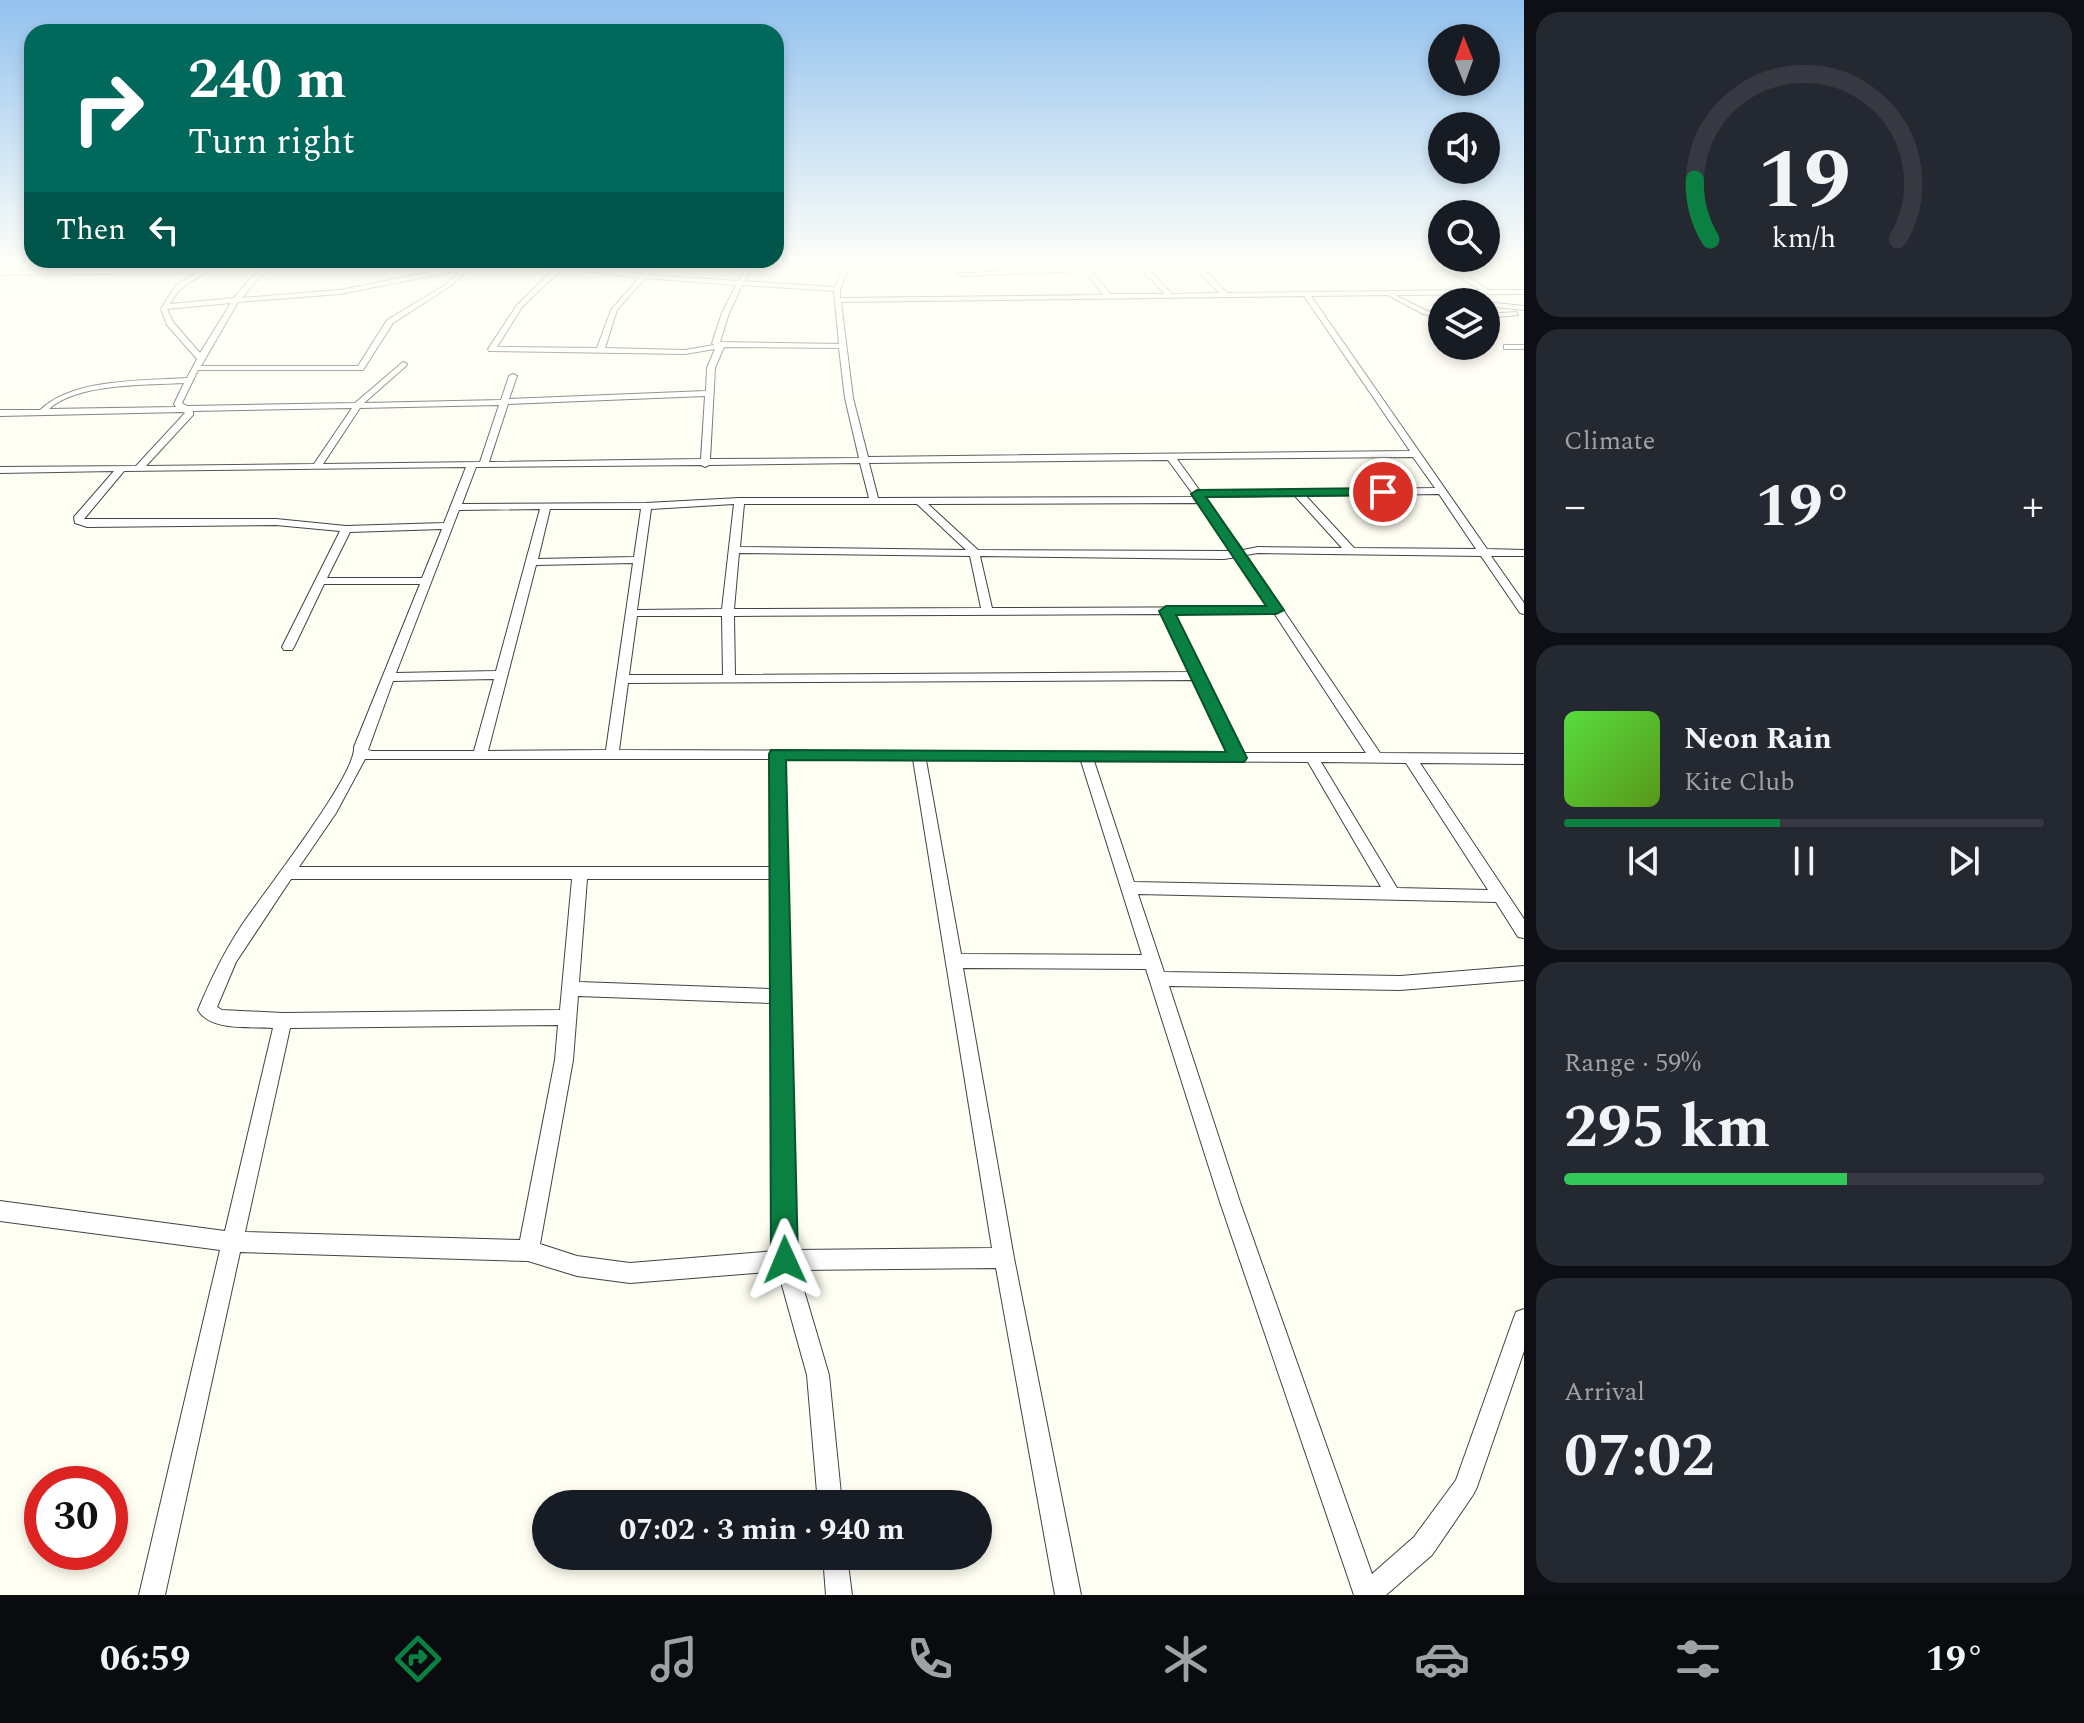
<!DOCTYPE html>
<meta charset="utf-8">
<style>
:root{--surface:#171b24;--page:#242831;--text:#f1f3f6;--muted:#9ea1a6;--line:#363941;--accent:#0b8043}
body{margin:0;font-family:Spectral,serif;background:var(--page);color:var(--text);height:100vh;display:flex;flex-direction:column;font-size:30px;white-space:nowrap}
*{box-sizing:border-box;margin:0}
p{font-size:26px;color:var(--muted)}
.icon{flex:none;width:44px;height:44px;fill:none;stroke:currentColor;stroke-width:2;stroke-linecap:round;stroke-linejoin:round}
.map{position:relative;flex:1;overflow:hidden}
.details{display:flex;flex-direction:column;gap:12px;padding:12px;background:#0d0f14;width:560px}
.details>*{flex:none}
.banner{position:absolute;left:24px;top:24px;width:760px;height:244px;border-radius:24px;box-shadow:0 4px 12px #0003;background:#00695c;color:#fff;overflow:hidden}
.needle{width:52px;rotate:359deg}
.fabs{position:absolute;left:1428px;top:24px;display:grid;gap:16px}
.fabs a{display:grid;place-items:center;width:72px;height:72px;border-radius:50%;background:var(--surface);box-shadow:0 4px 12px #0003;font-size:40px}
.speed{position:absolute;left:24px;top:1466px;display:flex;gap:16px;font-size:40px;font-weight:700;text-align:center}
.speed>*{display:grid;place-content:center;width:104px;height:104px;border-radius:50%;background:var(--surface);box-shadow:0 4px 12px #0003;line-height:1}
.speed .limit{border:12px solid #d22;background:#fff;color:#111}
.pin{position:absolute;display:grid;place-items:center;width:68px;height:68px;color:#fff;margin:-34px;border:4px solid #fff;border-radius:50%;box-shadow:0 2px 8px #0007}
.me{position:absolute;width:88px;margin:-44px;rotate:359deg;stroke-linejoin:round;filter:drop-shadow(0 0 6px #0008)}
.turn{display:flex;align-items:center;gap:28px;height:168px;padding:0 32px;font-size:36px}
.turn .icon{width:104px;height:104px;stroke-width:2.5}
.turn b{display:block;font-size:56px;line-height:68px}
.then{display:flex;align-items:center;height:76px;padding:0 32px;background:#0003;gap:16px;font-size:30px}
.big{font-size:60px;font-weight:700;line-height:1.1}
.details .tile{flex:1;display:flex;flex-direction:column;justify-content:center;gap:12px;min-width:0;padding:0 28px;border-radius:24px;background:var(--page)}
.details .dial{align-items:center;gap:0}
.dial svg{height:208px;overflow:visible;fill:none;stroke:var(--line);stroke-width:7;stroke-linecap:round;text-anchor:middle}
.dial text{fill:var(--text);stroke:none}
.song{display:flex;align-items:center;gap:24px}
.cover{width:96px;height:96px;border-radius:12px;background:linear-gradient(135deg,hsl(110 70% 55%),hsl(90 70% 35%))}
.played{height:8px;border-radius:4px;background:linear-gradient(90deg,var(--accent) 45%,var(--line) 45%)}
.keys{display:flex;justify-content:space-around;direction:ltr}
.heat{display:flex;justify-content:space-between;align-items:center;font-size:44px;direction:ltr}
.charge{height:12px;border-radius:6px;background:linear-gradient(90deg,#34c759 59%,var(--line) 0)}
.trip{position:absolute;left:532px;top:1490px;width:460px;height:80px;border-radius:40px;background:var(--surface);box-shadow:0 4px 12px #0003;font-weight:700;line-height:80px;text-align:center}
.menu{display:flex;height:128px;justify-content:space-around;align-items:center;background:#090b0e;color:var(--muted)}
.menu .icon{width:56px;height:56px}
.menu .current{color:var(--accent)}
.menu b{font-size:36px;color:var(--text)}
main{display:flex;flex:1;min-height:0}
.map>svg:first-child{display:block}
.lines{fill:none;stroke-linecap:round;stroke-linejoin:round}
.minor-casing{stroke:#434343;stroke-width:2}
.minor{fill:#fff;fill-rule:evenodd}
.route{fill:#0b8043;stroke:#07532c;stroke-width:2}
</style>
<main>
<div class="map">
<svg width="1524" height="1595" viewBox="0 0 1524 1595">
<rect width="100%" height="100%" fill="#fffef2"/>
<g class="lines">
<defs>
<path id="minor" d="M210 266H219C200 277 180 283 170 304L234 298C244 286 257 267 274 266L259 277 242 298 340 290 460 266H472L449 287 393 323 363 370H198L182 403 187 406 355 403 403 362 407 364 406 366 364 403 501 400 509 376 513 374 517 376 509 399 706 391 707 368 715 349 685 354 489 351 488 349 517 305 557 266H580L642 274 648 266H655L648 275 738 281 748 266H754L744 281 835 287 844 266H850L840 289V298L1103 295 1085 271 959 276 956 274 1081 266H1088L1110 294H1165L1138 266H1145L1172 294 1219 293 1194 266H1201L1227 293 1480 290 1447 270 1210 266H1450L1489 290H1524V294L1395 295 1427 311 1442 314V318L1423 314 1388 295 1311 296 1487 549 1524 550V556H1491L1524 603V614L1520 613 1481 556 1258 553 1246 555 1380 753 1524 754V764L1420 763 1524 919V938L1518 937 1496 902 1138 894 1164 972 1400 976 1524 966V980L1400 990 1169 986 1240 1202 1372 1574 1414 1537 1456 1480 1513 1320 1516 1312 1524 1309V1351L1477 1487 1473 1495 1432 1555 1386 1595H1354L1220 1202 1146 969 963 968 1014 1258 1081 1595H1055L996 1268 798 1270 829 1375 842 1504H818L807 1375 778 1271 630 1283 577 1276 528 1261 240 1252 165 1595H139L220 1250 0 1221V1201L225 1231 273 1028C251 1026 211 1032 198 1010 210 981 223 954 240 928 260 897 357 775 354 747L420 584H324L294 647 292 650H284L282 647 340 531 276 525 87 527 75 523 74 517 114 471 0 473V467L136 466 185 413 183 412 0 416V410H40C73 378 143 381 187 378L197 359 167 325 161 309 176 285 196 273 0 275V271L204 269ZM563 268 639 278 611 310 597 348 497 347 522 307ZM461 270 445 285 387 320 358 366H201L238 302 340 294ZM645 278 736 285 722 313 712 343 714 345 685 350 605 348 617 310ZM742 285 834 291 839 344 720 342 729 313ZM1304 296 1410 451 868 457 853 398 841 302ZM231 303 200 353 173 322 167 309ZM724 347 839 348 845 398 859 458 710 459 715 368ZM184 383 174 404 176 407 49 409C77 383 148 385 184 383ZM705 396 701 459 489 462 508 404ZM499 405 480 462 323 464 360 408ZM352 408 314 464 146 466 193 415V411ZM1413 457 1435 488 1200 491 1177 459ZM1168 460 1195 497 878 498 869 463ZM860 463 869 498H739L646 503 462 504 476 467 701 465 705 467 709 465ZM466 467 444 523 346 526 276 519H84L124 471ZM1439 494 1476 549 1354 548 1306 496ZM1295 496 1342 548 1258 547 1243 550 1204 497ZM1199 503 1233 551 978 550 928 504ZM734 504 722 609 637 610 651 509ZM744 504H917L966 550 740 547ZM540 509 496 671 396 673 459 510ZM550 509H641L634 557 538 559ZM442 529 422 578H327L350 532ZM739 553 970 556 981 608 734 609ZM980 556 1224 559 1237 557 1270 607 992 608ZM633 563 606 750 488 751 536 565ZM1274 613 1366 753H1242L1173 614ZM1162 614 1190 672 735 675 734 616ZM637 616H722L723 675H629ZM494 679 474 751H372L368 750 393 681ZM1194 680 1229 752 619 750 628 683ZM365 759H770L771 867H299L336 813ZM784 759H913L992 1248 795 1250ZM926 760 1081 761 1142 955 961 954ZM1094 761 1308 762 1381 887 1134 882ZM1321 762 1406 763 1488 890 1397 888ZM291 879H572L560 1010 283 1013 222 1010 217 1007 236 962ZM587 879H771L772 989 579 982ZM578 996 772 1003 775 1251 630 1263 577 1256 540 1244 573 1060ZM558 1025 555 1060 520 1240 245 1232 290 1028Z
M1486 302 1524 306V310L1486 306Z
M1516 312 1518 315 1486 318V314Z
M1504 345H1524V349H1504Z
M823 1556H847L852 1595H826Z"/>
</defs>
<use href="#minor" class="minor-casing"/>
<use href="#minor" class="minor"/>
</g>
<linearGradient id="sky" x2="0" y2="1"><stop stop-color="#93c2ef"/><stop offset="0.54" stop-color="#fffff9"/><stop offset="1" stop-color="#fffff9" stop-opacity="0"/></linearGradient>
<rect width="1524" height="490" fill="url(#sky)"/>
<path class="route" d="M1383 488 1390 492 1388 495 1206 497 1284 610 1276 614 1176 615 1247 758 1244 762 786 760 798 1260 794 1270 785 1274 775 1270 771 1260 769 754 771 750 1226 752 1159 611 1166 606H1266L1191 494 1197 490Z"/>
</svg>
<div class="fabs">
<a><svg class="needle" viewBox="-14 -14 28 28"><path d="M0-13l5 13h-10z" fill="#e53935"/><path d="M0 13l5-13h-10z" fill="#9ea1a6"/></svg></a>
<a><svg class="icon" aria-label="sound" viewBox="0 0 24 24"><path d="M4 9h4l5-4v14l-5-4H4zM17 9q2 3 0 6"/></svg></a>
<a><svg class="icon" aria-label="search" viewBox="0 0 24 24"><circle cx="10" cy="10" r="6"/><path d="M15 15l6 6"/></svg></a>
<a><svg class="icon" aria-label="layers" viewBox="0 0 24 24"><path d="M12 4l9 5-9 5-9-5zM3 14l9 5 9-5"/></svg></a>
</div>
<div class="speed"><div class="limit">30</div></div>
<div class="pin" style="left:1383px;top:492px;background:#d93025"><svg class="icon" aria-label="arrive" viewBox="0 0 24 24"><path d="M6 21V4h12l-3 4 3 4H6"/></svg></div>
<svg class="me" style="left:785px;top:1260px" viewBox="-20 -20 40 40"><path d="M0-17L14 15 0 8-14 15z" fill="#0b8043" stroke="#fff" stroke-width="4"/></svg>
<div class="trip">07:02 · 3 min · 940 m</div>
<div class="banner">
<div class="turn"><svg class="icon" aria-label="right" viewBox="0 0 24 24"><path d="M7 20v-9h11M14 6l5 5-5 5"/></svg><div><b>240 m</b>Turn right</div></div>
<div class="then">Then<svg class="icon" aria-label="left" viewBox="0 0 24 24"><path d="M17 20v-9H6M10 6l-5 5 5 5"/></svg></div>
</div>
</div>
<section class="details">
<div class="tile dial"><svg viewBox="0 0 100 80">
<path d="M14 69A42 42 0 1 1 86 69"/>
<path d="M14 69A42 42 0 0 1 8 46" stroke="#0b8043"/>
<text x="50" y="56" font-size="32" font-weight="700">19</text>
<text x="50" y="72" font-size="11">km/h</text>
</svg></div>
<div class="tile"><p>Climate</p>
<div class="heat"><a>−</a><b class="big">19°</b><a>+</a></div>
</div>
<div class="tile">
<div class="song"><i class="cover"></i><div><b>Neon Rain</b><p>Kite Club</p></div></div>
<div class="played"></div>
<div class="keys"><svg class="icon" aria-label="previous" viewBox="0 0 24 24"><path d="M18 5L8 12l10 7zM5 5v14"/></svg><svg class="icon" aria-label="pause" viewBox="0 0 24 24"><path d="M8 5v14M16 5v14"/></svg><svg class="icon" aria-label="next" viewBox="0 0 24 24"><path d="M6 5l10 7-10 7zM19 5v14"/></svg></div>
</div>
<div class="tile"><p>Range · 59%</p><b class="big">295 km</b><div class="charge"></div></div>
<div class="tile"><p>Arrival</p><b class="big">07:02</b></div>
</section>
</main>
<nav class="menu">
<b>06:59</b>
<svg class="icon current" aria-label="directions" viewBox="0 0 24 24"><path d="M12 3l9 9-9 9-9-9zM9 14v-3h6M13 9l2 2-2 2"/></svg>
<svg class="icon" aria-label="music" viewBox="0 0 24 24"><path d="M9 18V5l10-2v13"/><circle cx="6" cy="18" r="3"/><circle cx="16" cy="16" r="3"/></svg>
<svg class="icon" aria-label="phone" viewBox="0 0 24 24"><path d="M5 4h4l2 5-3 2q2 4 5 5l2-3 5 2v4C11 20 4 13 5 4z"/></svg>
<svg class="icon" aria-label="climate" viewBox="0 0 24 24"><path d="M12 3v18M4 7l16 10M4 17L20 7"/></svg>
<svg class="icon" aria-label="car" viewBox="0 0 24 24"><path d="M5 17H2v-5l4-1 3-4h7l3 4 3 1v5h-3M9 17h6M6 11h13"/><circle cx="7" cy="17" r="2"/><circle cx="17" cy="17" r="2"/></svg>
<svg class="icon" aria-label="filters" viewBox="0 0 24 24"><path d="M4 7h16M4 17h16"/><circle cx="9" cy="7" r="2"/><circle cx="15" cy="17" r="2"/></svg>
<b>19°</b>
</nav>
